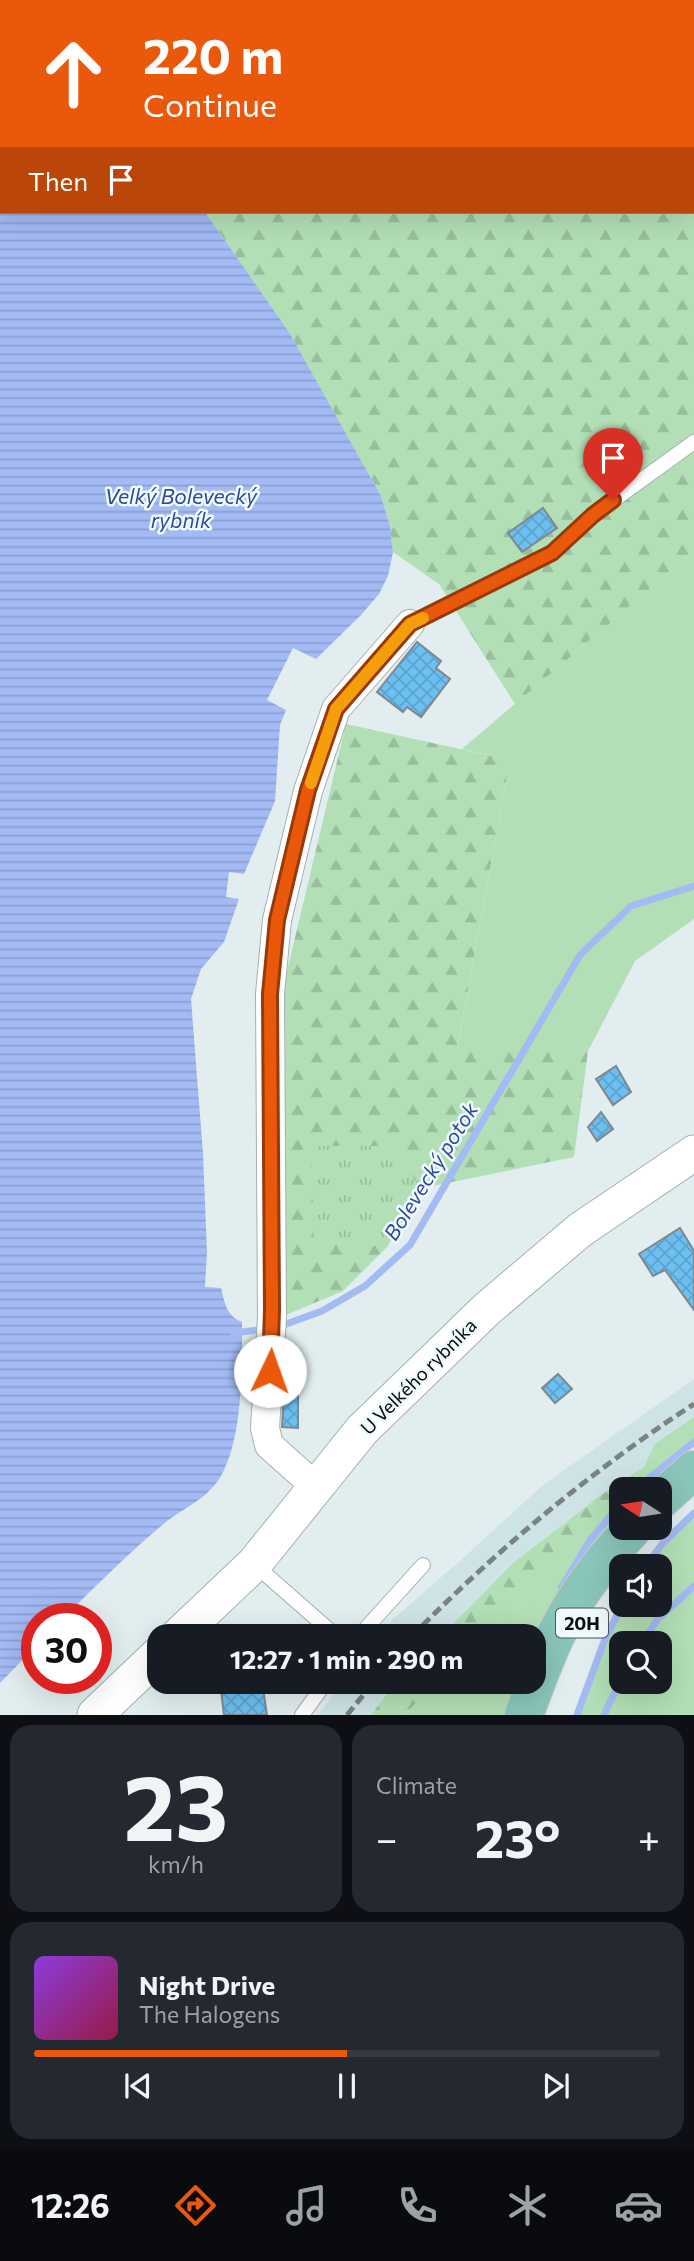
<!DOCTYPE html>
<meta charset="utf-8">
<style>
:root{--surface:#171b24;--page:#242831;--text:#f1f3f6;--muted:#9ea1a6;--line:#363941;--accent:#ea580c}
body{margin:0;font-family:Commissioner,sans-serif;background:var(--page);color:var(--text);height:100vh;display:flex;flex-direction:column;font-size:26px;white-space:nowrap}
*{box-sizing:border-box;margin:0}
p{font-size:23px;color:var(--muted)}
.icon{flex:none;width:38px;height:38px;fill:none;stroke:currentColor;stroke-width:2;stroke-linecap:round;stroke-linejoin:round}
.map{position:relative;height:1715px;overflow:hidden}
.panel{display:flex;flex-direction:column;gap:10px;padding:10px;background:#0d0f14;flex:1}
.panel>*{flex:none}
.hud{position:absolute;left:0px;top:0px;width:695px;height:214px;box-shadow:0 7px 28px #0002;background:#ea580c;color:#fff;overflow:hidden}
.needle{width:46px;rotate:282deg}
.fabs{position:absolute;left:609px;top:1477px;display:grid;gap:14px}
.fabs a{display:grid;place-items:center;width:63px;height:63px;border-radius:14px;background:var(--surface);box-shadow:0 7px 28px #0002;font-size:35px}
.speed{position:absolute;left:21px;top:1603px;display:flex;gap:14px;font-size:35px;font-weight:700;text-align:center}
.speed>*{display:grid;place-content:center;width:91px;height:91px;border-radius:50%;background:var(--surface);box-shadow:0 7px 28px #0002;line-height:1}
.speed .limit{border:10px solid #d22;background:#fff;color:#111}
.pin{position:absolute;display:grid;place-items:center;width:60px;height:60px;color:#fff;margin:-72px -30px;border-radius:50% 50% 50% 0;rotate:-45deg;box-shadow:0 0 7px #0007}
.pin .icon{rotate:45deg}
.me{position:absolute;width:77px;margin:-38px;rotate:3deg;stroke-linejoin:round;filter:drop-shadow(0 0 5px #0008)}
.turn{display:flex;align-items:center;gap:24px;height:147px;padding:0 28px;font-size:32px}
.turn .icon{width:91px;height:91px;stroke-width:2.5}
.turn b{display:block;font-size:49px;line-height:60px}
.then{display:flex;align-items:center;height:66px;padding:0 28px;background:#0003;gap:14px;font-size:26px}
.big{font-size:52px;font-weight:700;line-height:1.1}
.panel .tile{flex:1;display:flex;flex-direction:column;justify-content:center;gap:10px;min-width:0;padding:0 24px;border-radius:21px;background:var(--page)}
.panel .dial{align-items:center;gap:0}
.dial b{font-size:91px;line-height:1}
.song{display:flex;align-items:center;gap:21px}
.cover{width:84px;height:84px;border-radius:10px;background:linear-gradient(135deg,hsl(270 70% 55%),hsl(340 70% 35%))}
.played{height:7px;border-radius:4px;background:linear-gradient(90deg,var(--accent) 50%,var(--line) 50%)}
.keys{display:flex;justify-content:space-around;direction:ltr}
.heat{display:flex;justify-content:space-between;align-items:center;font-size:38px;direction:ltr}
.panel .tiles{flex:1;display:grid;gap:10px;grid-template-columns:1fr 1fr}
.tile:last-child{grid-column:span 2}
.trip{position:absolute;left:147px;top:1624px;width:399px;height:70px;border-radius:21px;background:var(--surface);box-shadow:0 7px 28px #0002;font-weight:700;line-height:70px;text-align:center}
.menu{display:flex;height:112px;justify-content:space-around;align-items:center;background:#090b0e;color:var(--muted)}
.menu .icon{width:49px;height:49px}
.menu .current{color:var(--accent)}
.menu b{font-size:32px;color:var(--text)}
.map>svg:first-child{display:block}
.built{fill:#cee3e6}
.green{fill:#b2dfb6;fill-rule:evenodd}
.forest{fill:url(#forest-firs)}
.park{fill:url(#park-tufts)}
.water{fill:url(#water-rules)}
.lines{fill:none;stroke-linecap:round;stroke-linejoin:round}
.stream{stroke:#a3baf4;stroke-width:7}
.building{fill:url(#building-cross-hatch);stroke:#80888e;stroke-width:2}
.service-casing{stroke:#a5b0b2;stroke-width:16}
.minor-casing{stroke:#a5b0b2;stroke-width:30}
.tertiary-casing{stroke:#a5b0b2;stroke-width:37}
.primary-casing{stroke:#c9caca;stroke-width:40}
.service{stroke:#fff;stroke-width:14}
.minor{stroke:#fff;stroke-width:28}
.tertiary{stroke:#fff;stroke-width:35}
.primary{stroke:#8ac5b9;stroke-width:38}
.rail{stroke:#7a8282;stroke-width:5;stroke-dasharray:10 5;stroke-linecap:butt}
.route-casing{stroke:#983908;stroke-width:18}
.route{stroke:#ea580c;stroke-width:12}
.slow{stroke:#f59e0b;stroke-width:12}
.labels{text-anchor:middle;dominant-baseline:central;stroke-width:5;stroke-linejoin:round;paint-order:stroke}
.shield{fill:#effafc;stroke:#4f5555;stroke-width:2}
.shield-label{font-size:18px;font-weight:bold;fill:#0a0e0e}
.street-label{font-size:19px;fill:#0a0e0e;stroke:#effafc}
.water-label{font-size:21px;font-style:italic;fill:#30499c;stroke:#effafc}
</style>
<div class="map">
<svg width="694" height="1715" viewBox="0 0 694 1715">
<defs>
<pattern id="forest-firs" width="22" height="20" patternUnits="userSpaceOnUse" patternTransform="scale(1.75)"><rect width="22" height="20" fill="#b2dfb6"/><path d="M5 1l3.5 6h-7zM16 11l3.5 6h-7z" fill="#98be9b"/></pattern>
<pattern id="park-tufts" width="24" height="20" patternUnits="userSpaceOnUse" patternTransform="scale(1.75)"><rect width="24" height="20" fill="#b2dfb6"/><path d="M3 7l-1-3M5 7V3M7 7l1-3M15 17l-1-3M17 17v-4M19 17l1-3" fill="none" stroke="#98be9b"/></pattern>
<pattern id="water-rules" width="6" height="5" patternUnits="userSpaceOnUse" patternTransform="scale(1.75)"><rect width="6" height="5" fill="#a3baf4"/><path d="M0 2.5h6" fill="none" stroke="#8b9fd0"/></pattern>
<pattern id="building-cross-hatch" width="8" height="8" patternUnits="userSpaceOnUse" patternTransform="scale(1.75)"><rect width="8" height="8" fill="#6cbff1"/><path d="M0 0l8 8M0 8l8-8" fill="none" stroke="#5ca3cd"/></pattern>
</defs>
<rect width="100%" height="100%" fill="#e1edee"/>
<path class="built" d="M694 1379V1434L601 1495 513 1563 441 1636H379L392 1620 462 1559 543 1485Z
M343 1682H396L371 1715H318Z"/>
<path class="green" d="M694 551V919L635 961 588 1051 457 1050 510 760 462 749Z
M694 1417V1446L642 1489H626L644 1467 655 1444Z
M621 1494V1509L586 1553 534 1654V1636H485L554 1569Z
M694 1514V1715H575L603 1645 624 1605H660V1566H644L681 1524ZM660 1643V1682H621V1643Z
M438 1682H523L510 1715H404Z"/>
<path class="forest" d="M54 0H694V551L515 704 439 584 393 552 390 526 381 496 289 332 205 212H693V2Z
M346 724 510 760 457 1049 588 1051 574 1157 423 1188 387 1247 343 1291 281 1317 283 988Z
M644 1467 625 1489H621V1494L554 1569 485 1636H441L513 1563 601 1495Z
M396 1682H438L404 1715H371Z"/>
<path class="park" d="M311 1146H396L421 1191 387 1247 314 1240Z"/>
<path class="water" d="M0 0 55 2H2V212H205L289 332 381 496 390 526 393 552 388 576 379 594 361 615 316 659 293 648 267 700 286 710 280 725 275 801 244 874 229 872 226 897 239 899 224 942 201 969 191 999 203 1154 207 1252 205 1287 221 1288C225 1304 226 1315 242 1322 242 1365 243 1431 224 1470 211 1499 183 1507 161 1526 127 1555 94 1587 63 1619H37V1645L0 1683Z"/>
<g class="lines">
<path class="stream" d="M278 1327 322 1311 365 1286 410 1245 580 955 631 906 694 886
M233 1333 266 1329
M636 1489 694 1442
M646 1566 662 1544 694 1513
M561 1588 591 1539 621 1504
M642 1643 657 1620 694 1586
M577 1715 605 1639 622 1605
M604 1715 621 1679"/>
</g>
<path class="building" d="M543 508 557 528 522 552 508 533Z
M417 642 441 661 436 668 450 679 421 717 407 707 403 712 377 692Z
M616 1066 631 1092 613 1105 596 1079Z
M601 1112 613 1129 597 1141 588 1127Z
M680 1228 694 1251V1310L665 1270 653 1276 639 1254Z
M286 1352H298V1428L282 1427Z
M558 1374 572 1389 555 1403 542 1388Z
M220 1682H262L267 1715H224Z"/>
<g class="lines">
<defs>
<path id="service" d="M410 624 552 553 593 515 694 442
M254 1564 336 1636
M359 1636 423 1565
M302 1715 326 1682"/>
<path id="minor" d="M317 1488 269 1445 265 1428 272 1318 270 994 277 920 308 791 336 709 410 624"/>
<path id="tertiary" d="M178 1636 254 1564 362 1430 487 1309 580 1230 694 1153
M95 1715 159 1654"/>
<path id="primary" d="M660 1500 694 1470
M524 1715C535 1686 545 1656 559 1629 578 1591 604 1559 633 1528"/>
</defs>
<use href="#service" class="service-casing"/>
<use href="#minor" class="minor-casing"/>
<use href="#tertiary" class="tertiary-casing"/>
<use href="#primary" class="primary-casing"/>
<use href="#service" class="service"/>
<use href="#minor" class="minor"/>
<use href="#tertiary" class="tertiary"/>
<use href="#primary" class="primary"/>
<path class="rail" d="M412 1636C498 1549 591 1471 694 1404
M347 1715 374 1682"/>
</g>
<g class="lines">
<defs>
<path id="route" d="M270 1371 272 1310 270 994 277 920 308 790 336 709 410 624 552 553 593 515 613 500"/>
</defs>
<use href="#route" class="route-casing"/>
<use href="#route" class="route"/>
<path class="slow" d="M311 783 336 709 410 624 423 618"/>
</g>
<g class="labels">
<rect class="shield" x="556" y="1608.5" width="52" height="29" rx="5"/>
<g class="shield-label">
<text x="582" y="1623">20H</text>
</g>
<g class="street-label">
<text transform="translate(418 1376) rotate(-45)">U Velkého rybníka</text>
</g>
<g class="water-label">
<text x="181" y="495">Velký Bolevecký<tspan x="181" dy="24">rybník</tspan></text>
<text transform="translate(430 1171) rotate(-58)">Bolevecký potok</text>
</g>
</g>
</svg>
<div class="fabs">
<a><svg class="needle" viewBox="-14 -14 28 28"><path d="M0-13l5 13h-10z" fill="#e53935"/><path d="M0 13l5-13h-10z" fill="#9ea1a6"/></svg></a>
<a><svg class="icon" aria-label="sound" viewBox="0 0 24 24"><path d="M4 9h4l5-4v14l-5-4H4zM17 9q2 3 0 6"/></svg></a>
<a><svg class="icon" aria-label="search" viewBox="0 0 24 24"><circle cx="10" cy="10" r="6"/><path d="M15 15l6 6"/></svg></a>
</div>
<div class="speed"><div class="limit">30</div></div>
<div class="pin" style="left:613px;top:500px;background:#d93025"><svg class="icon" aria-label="arrive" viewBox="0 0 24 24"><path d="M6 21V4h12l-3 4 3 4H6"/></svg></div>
<svg class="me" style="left:270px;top:1371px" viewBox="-20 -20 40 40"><circle r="19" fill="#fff"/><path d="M0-13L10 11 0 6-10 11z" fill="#ea580c"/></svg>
<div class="trip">12:27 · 1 min · 290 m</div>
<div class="hud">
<div class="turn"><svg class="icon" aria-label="ahead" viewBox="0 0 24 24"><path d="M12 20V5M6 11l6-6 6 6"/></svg><div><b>220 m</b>Continue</div></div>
<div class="then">Then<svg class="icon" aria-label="arrive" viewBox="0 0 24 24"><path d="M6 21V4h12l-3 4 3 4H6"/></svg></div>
</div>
</div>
<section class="panel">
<div class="tiles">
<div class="tile dial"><b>23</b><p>km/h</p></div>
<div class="tile"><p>Climate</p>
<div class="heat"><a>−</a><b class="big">23°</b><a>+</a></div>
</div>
<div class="tile">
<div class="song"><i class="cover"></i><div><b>Night Drive</b><p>The Halogens</p></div></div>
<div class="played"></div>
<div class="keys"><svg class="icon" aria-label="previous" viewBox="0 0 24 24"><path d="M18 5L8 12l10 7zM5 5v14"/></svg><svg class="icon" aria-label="pause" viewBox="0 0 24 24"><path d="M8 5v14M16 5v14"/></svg><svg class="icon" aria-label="next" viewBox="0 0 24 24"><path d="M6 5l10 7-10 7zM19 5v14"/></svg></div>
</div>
</div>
</section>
<nav class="menu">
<b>12:26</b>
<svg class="icon current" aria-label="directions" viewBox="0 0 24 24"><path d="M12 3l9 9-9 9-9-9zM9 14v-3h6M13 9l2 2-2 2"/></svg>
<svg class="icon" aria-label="music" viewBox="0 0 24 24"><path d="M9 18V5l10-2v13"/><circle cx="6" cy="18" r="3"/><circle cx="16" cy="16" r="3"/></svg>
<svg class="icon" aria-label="phone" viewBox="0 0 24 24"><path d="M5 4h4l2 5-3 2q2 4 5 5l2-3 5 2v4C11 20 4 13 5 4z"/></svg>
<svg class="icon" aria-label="climate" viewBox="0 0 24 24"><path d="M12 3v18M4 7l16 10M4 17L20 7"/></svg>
<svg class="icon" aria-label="car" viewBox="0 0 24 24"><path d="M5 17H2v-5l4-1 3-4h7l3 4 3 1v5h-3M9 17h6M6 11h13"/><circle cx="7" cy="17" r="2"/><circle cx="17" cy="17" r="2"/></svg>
</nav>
